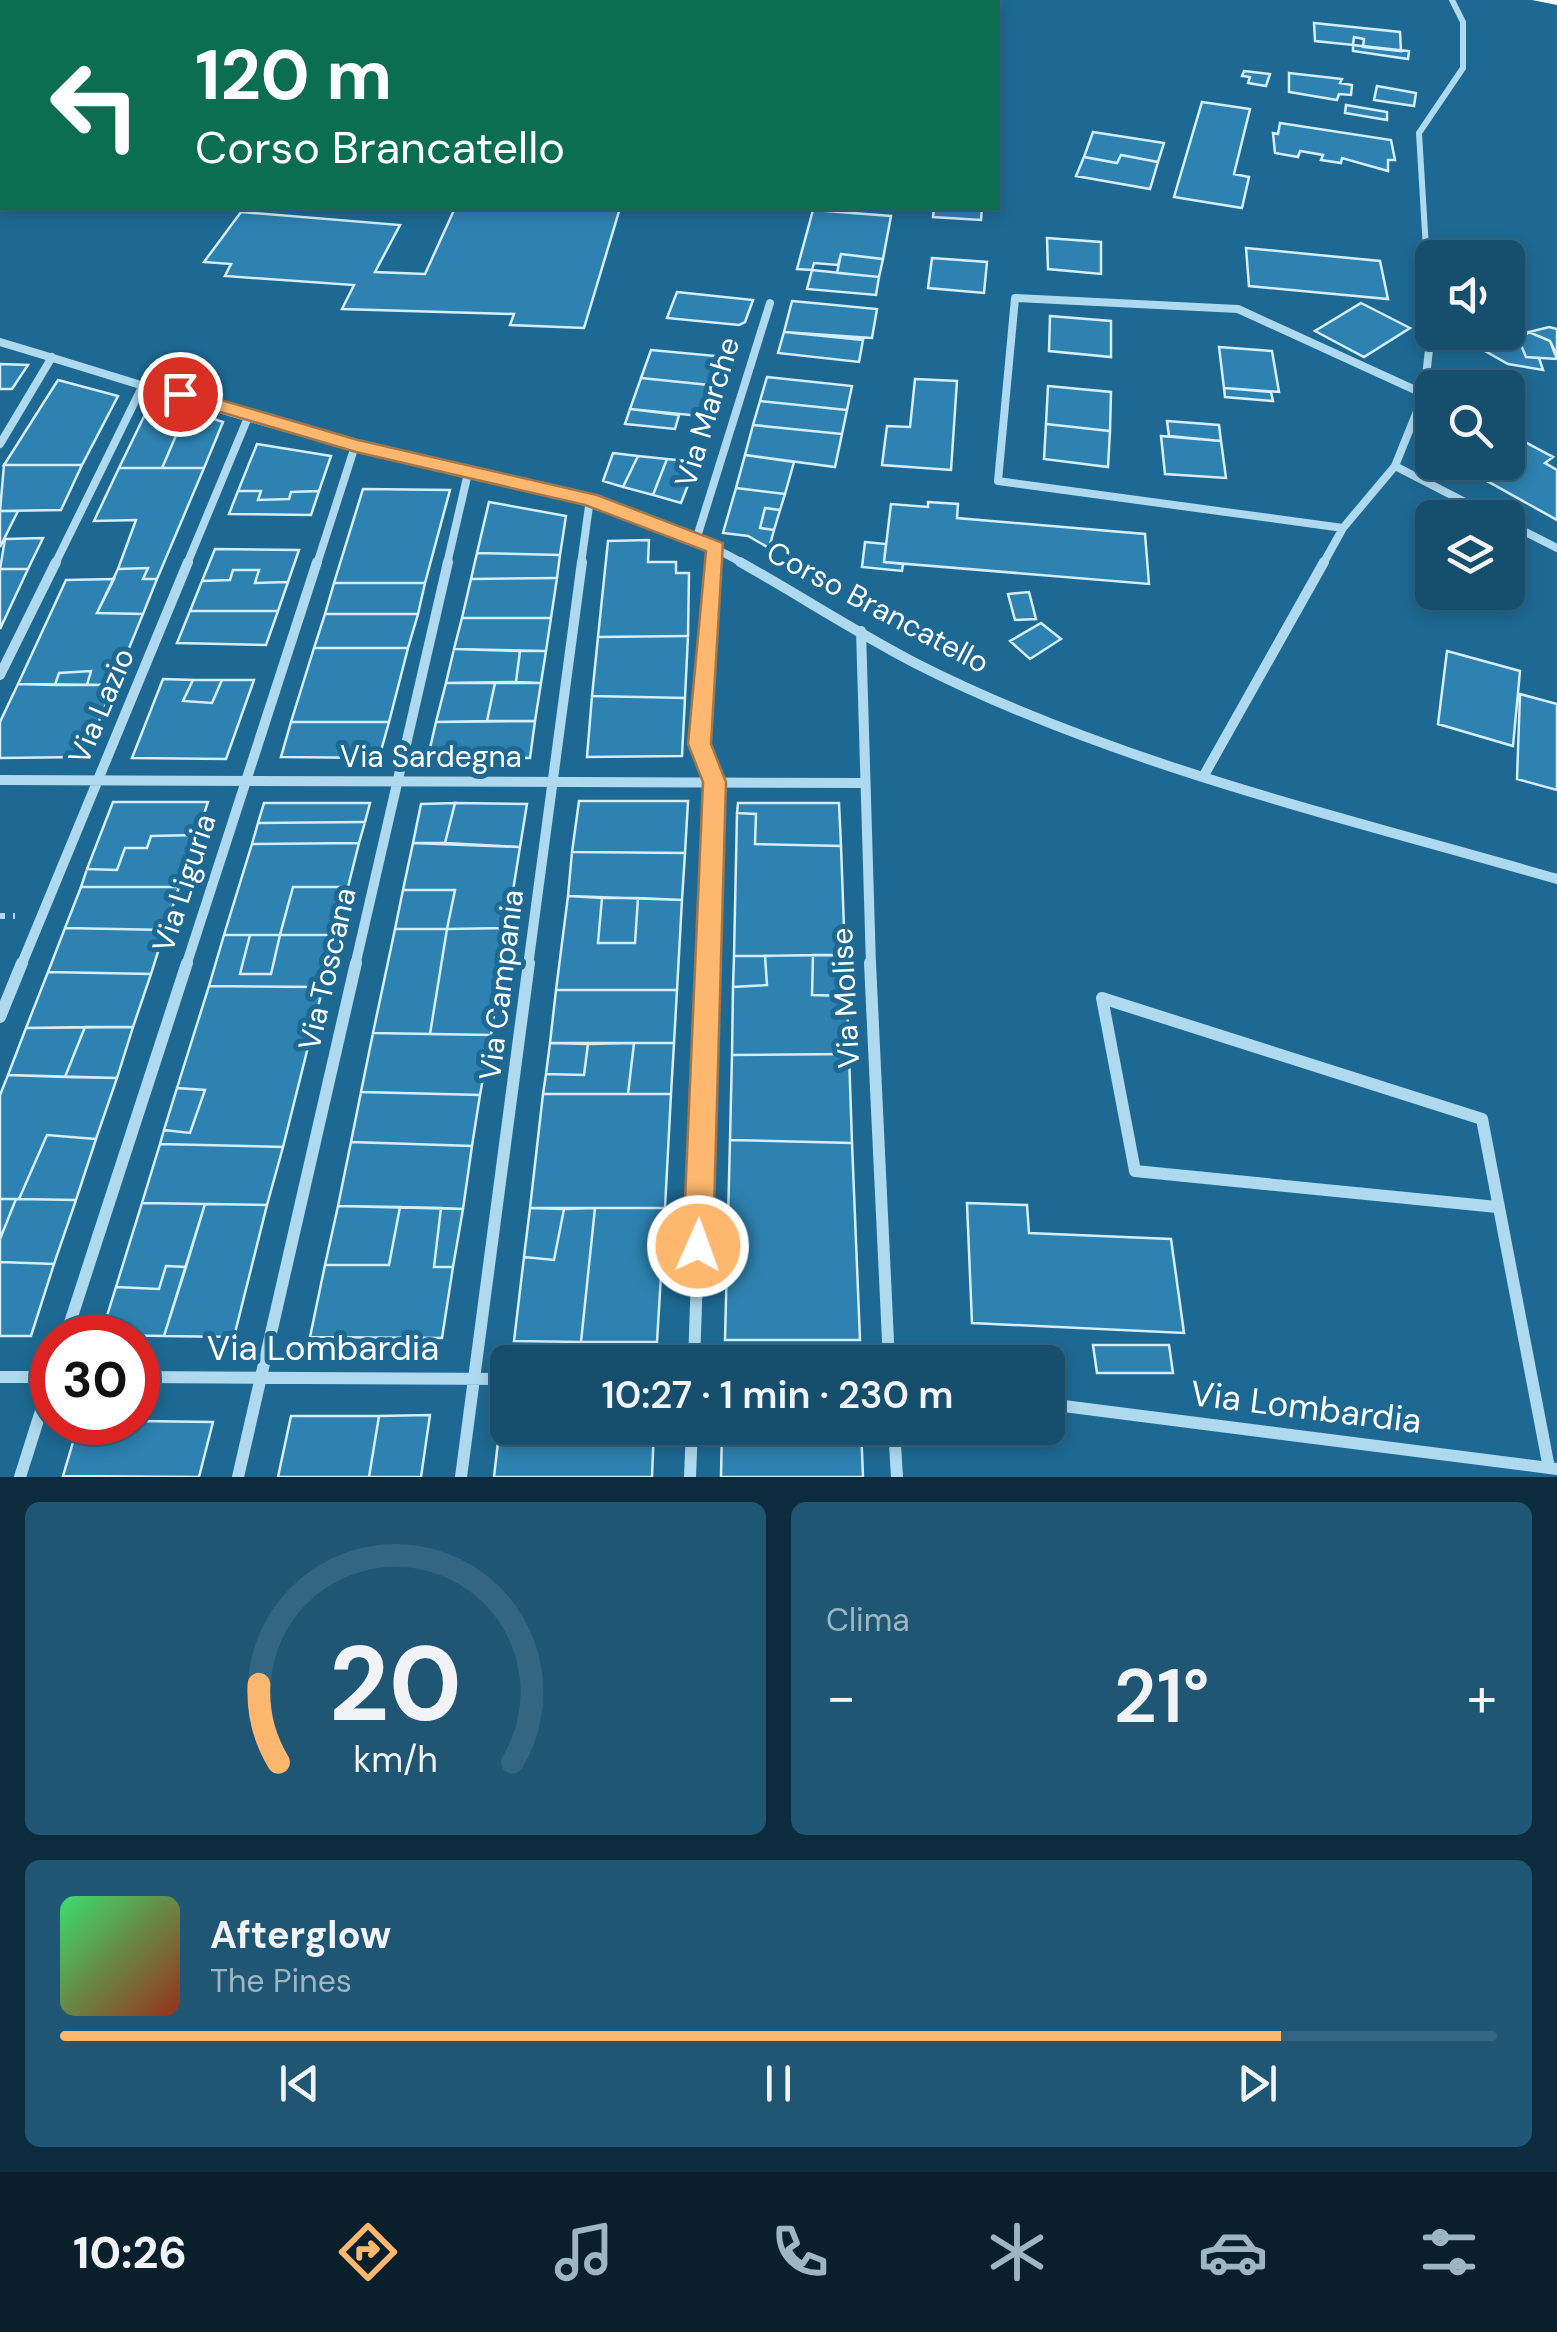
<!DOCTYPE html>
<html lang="it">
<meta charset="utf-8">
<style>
:root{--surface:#164f6e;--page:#1f5673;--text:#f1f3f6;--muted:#9eb5c2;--line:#356681;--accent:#fdb76e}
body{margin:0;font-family:"DM Sans",sans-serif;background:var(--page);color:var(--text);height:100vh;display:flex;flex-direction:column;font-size:38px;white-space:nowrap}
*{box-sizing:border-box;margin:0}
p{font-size:32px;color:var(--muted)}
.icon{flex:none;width:55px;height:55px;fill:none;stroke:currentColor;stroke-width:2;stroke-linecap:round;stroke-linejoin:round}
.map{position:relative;height:1477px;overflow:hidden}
.side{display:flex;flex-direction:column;gap:25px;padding:25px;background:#0c2b3c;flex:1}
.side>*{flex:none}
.guide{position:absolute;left:0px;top:0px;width:1000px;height:210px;box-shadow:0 5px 15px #0003,0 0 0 2px var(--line);background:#0b6e4f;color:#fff;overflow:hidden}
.controls{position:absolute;left:1415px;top:240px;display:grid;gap:20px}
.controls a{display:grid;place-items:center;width:110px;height:110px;border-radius:15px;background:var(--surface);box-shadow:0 5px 15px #0003,0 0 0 2px var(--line);font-size:50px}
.speed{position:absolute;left:30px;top:1315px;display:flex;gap:20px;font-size:50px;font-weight:700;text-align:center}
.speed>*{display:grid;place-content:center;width:130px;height:130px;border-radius:50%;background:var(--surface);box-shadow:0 5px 15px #0003,0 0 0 2px var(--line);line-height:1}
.speed .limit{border:15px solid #d22;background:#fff;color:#111}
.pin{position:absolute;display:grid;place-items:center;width:85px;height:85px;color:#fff;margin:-42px;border:5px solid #fff;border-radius:50%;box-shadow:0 2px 10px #0007}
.me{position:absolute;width:110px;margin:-55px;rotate:2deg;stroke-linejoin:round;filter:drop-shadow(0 0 8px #0008)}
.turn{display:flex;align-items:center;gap:35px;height:210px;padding:0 30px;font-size:45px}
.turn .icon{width:130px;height:130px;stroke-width:2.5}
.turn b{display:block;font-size:70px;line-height:85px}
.big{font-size:75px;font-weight:600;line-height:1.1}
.side .widget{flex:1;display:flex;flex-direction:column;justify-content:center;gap:15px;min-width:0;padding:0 35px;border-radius:15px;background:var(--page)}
.side .dial{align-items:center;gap:0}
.dial svg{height:260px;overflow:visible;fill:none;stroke:var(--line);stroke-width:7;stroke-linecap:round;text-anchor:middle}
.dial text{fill:var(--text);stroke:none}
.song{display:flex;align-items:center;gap:30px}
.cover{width:120px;height:120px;border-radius:15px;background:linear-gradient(135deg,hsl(140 70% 55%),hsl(10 70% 35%))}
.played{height:10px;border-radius:5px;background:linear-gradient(90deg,var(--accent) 85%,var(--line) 85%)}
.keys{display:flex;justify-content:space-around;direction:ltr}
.heat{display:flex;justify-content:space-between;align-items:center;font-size:55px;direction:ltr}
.side .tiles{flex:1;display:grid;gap:25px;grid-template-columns:1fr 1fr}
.widget:last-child{grid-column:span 2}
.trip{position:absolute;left:490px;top:1345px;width:575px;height:100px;border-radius:15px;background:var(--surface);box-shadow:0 5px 15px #0003,0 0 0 2px var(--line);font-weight:600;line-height:100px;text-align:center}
.tabs{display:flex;height:160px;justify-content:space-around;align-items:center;background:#09202c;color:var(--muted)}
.tabs .icon{width:70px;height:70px}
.tabs .active{color:var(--accent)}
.tabs b{font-size:45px;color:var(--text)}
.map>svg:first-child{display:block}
.building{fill:#2d82b1;stroke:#d6eefa;stroke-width:2.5}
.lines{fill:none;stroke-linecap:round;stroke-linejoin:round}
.path{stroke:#afd9ee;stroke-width:6;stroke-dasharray:5 8;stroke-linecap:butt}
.street-far3{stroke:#afd9ee;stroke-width:6}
.street-far2{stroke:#afd9ee;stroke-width:8}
.street-far1{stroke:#afd9ee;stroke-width:10}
.street{stroke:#afd9ee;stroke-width:12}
.primary{fill:#f7fcff;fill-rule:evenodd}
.route{fill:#fdb76e;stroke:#a47748;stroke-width:2.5}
.labels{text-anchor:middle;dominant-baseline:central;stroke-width:10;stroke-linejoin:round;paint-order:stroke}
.street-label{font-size:30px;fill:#fff;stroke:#1d6993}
.near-street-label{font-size:35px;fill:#fff;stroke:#1d6993}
</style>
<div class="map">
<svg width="1557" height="1477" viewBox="0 0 1557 1477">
<rect width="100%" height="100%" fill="#1d6993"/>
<path class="building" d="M1314 23 1400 32 1401 51 1363 47 1364 39 1354 37 1353 45 1315 41Z
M1353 45 1409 51 1408 59 1353 51Z
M1244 71 1270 74 1266 86 1248 83 1250 77 1242 76Z
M1289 73 1342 79 1340 83 1352 85 1351 95 1339 94 1337 100 1289 92Z
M1377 86 1416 93 1414 106 1374 100Z
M1202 102 1250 109 1234 174 1249 177 1242 208 1174 197Z
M1346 105 1387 112V120L1345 113Z
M1280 123 1391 140 1395 160H1388V171L1342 158 1341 163 1321 160 1323 155 1300 151 1298 157 1275 153 1273 133 1278 134Z
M1093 132 1164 143 1158 162 1121 155 1117 163 1084 157Z
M1121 155 1158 162 1150 189 1076 176 1084 157 1117 163Z
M455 208H620L584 328 510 325 514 314 342 309 354 285 225 276 231 264 204 262 241 212 400 225 375 272 425 274Z
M934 208H982L981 220 933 217Z
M813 210 891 216 883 259 841 254 838 265 814 263 812 270 797 269Z
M1047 238 1101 242V274L1048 269Z
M1246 248 1380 261 1388 299 1249 286Z
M841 254 883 259 879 277 837 273Z
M932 258 987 262 984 293 928 288Z
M812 270 879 277 876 295 807 289Z
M677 292 753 300 745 322 739 325 667 318Z
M792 301 877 309 872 338 784 332Z
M1361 303 1410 328 1364 357 1315 331Z
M1050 316 1111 321V357L1049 351Z
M1508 327 1523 335 1519 340 1526 357 1539 358 1543 370 1508 364 1471 343 1490 332H1508Z
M1549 327 1557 329V355L1550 341 1529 332Z
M784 332 863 340 859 362 778 353Z
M1529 332 1550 341 1557 359 1526 357 1519 340Z
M1219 347 1272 351 1279 392 1224 388Z
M651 350 727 357 719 386 641 378Z
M0 364 28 365 12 389H0Z
M767 377 852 386 847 410 760 401Z
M641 378 719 386 710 417 630 409Z
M915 379 957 381 951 470 882 465 887 426 910 427Z
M58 380 118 396 82 465H4Z
M1048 386 1111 392 1110 431 1046 424Z
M1224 388 1271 392 1273 401 1225 397Z
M152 400 187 410 162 468H119Z
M760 401 847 410 842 434 753 425Z
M630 409 679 415 675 429 625 424Z
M187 410 223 422 204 468H162Z
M1167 421 1219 425 1221 441 1169 436Z
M1046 424 1110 431 1108 467 1044 459Z
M753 425 842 434 835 467 745 455Z
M1508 433 1553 457 1545 463 1557 470V520L1453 462H1508Z
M1161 436 1221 441 1226 478 1165 474Z
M257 444 331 456 319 491 291 492 289 499 258 500 261 491H238Z
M613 453 638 456 623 487 603 481Z
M745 455 794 462 785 494 736 488Z
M638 456 667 459 653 495 623 487Z
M667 459 697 462 681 503 653 495Z
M4 465H82L61 510 0 511Z
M119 468H204L157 579H143L148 568 118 569 136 520 94 521Z
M736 488 785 494 780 510 765 508 760 528 774 530 769 548 748 536 723 533Z
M363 489 450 490 425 583H334Z
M238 491H261L258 500 289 499 291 492 319 491 311 515 229 514Z
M489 502 566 516 560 555 477 553Z
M928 502 958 504 957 518 1145 534 1149 584 884 562 891 504 928 507Z
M765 508 780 510 774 530 760 528Z
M0 511H18L0 547Z
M43 538 28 569H0L5 539Z
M649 540 648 562H676V573H689L688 636 598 637 608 541Z
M865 542 886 544 884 562 903 564 902 571 862 567Z
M215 549 299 550 288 582 255 583 259 570H233L230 580 202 581Z
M477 553 560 555 557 578 471 579Z
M148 568 143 579H157L143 614 97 613 118 569Z
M0 569H28L0 629Z
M233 570H259L255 583 288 582 278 611H190L202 581 230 580Z
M557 578 551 618H462L471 579Z
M114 579 97 613 143 614 114 685H87L91 671 59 673 55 685 18 684 66 580Z
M334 583H425L418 614H325Z
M1029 592 1036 619 1015 620 1008 594Z
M190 611H278L266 645 177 643Z
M325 614H418L408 648H314Z
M462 618H551L546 651 454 649Z
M1041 623 1061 639 1030 659 1010 641Z
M688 636 685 698 592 696 598 637Z
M314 648H408L389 722H291Z
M454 649 520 651 516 682 446 683Z
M520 651H546L541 683 516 682Z
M1447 651 1520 671 1513 746 1438 724Z
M91 671 87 685H55L59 673Z
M163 679 193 680 183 701 212 703 222 680H254L226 759 132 758Z
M193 680H222L212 703 183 701Z
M446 683H495L487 721 436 722Z
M495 683H541L535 721H487Z
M18 684 114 685 84 757 0 758V722Z
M1520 694 1557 704V790L1517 779Z
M592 696 685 698 682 756 587 757Z
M535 721 530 758 428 757 436 722Z
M291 722H389L379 758 281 757Z
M579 801H688L685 853 572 852Z
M113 802H208L197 835 151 836 147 848H125L117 870 87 869Z
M264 803H370L365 822 258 823Z
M455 803 445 843H413L421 804Z
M455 803 527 804 520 847 445 843Z
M738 803H839L841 846 755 844 756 814 737 813Z
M737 813 756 814 755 844 841 846 845 955 734 956Z
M365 822 359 843 252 844 258 823Z
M197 835 179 887H81L87 869 117 870 125 848H147L151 836Z
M359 843 348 887H293L280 935H224L252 844Z
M413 843 520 847 507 928 447 929 455 890H403Z
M572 852 685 853 682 900 568 896Z
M81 887H179L165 930 65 928Z
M293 887H348L336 935H280Z
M403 890H455L447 929H395Z
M568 896 602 898 598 943H635L638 898 682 900 677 990H556Z
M602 898H638L635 943H598Z
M65 928 165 930 151 974 48 972Z
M507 928 491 1035 430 1034 447 929Z
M395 929H447L430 1034 373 1033Z
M224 935H250L240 974H271L280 935H336L323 987 209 986Z
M250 935H280L271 974H240Z
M813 955H845L847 996 812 995Z
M813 955 812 995 847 996 849 1054 732 1055 733 987 767 985 765 956Z
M734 956H765L767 985 733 987Z
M48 972 151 974 133 1027 26 1028Z
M209 986 323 987 283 1147 160 1144 164 1130 190 1133 205 1090 177 1088Z
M556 990H677L674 1043H550Z
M85 1027H133L117 1078 65 1077Z
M85 1027 65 1077 8 1075 26 1028Z
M373 1033 491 1035 480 1095 361 1092Z
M550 1043 588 1044 584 1075 546 1074Z
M634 1043 628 1094H543L546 1074 584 1075 588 1044Z
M634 1043H674L671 1094H628Z
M849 1054 852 1143 730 1140 732 1055Z
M8 1075 117 1078 96 1139 47 1135 19 1199H0V1095Z
M177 1088 205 1090 190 1133 164 1130Z
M361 1092 480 1095 472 1146 351 1142Z
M543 1094H671L665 1208H530Z
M47 1135 96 1139 76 1200 19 1199Z
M730 1140 852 1143 860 1340H725Z
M351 1142 472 1146 463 1209 338 1206Z
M160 1144 283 1147 267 1205 142 1203Z
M0 1199H16L0 1239Z
M16 1199 76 1200 54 1264 0 1262V1239Z
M142 1203 205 1204 186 1267 166 1266 159 1289 116 1287Z
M967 1203 1027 1205 1029 1233 1171 1239 1184 1333 972 1323Z
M205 1204 267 1205 234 1337 164 1336Z
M338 1206 400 1207 389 1265H325Z
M400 1207 441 1208 434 1267H453L442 1338 310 1337 325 1265H389Z
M441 1208 463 1209 453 1267H434Z
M530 1208 564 1209 554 1260 524 1257Z
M595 1208 581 1342 514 1341 524 1257 554 1260 564 1209Z
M595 1208H665L657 1342H581Z
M0 1262 54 1264 31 1336H0Z
M166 1266 186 1267 164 1336 101 1335 116 1287 159 1289Z
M1093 1345H1169L1173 1373H1097Z
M430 1415 421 1477H369L379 1416Z
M291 1416H379L369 1477H278Z
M79 1422 138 1421 213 1422 199 1477 63 1476Z
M500 1424 654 1428 652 1477H494Z
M722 1428H861L863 1477H721Z"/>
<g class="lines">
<path class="path" d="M0 916H15"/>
<path class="street-far3" d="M206 2 210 0
M1426 249 1419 133 1463 68V22L1452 0"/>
<path class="street-far2" d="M1015 298 1238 309 1424 394 1395 466 1343 528 998 481Z
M0 342C119 377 238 418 359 447 490 478 626 496 744 564
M1424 394 1431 332 1426 246
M0 444 52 357
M1395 466 1496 518
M1508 523 1557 548
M697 537 770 303
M55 564 144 383
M187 564 249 415
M317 564 355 446
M447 564 468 473
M581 564 590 499
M715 564 716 547
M1323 564 1343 528"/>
<path class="street-far1" d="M740 562C799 595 857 633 917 664 1114 764 1346 818 1557 879
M861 631 871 966
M0 675 56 562
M1203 777 1324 562
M0 780 862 783
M21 966 188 562
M186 966 317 562
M355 966 448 562
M528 966 582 562
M708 966 715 783 699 744 715 562"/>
<path class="street" d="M870 963 889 1362
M0 1017 22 963
M1497 1207 1135 1171 1102 998 1482 1119 1549 1468
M65 1338 187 963
M694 1362 708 963
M0 1377H52
M138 1377 508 1379
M1048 1404 1557 1469
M894 1428 897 1477
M20 1477 52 1376
M238 1477 356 963
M461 1477 529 963
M690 1477 692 1428"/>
<path class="primary" d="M1532 0H1557V5Z"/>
</g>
<path class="route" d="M180 388 358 440 597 495 723 543 711 744 726 782 713 1246 709 1257 698 1261 688 1257 683 1246 703 782 688 744 706 551 585 505 356 452 173 398V390Z"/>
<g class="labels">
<g class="street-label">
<text transform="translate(707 412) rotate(-73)">Via Marche</text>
<text transform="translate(878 607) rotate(28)">Corso Brancatello</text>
<text transform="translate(101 706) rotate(-67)">Via Lazio</text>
<text x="431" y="756">Via Sardegna</text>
<text transform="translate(184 883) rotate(-72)">Via Liguria</text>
<text transform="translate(327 969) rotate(-77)">Via Toscana</text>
<text transform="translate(501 985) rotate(-83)">Via Campania</text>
<text transform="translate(845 998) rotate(-93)">Via Molise</text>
</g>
<g class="near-street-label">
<text x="323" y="1348">Via Lombardia</text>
<text transform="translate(1306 1407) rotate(7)">Via Lombardia</text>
</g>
</g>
</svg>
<div class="controls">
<a><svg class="icon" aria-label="sound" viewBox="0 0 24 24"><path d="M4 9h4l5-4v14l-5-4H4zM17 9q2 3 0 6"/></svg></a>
<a><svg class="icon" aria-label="search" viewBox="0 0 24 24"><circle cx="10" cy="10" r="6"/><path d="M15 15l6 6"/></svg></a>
<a><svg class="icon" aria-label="layers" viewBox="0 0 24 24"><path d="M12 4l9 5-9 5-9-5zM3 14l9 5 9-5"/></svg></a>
</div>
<div class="speed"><div class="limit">30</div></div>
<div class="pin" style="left:180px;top:394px;background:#d93025"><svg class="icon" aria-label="arrive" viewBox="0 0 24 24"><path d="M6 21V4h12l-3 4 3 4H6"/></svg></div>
<svg class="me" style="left:698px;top:1246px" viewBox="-20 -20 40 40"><circle r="17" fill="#fdb76e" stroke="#fff" stroke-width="3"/><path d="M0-11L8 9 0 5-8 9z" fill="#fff"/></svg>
<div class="trip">10:27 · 1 min · 230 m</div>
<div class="guide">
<div class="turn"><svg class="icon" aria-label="left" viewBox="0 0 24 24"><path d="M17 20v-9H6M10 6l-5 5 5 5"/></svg><div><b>120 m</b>Corso Brancatello</div></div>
</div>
</div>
<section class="side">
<div class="tiles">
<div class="widget dial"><svg viewBox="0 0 100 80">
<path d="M14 69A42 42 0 1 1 86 69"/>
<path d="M14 69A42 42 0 0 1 8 45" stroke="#fdb76e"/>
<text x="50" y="56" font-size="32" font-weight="700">20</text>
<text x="50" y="72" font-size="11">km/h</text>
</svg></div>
<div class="widget"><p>Clima</p>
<div class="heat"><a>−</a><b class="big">21°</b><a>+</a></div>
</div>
<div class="widget">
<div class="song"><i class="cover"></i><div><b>Afterglow</b><p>The Pines</p></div></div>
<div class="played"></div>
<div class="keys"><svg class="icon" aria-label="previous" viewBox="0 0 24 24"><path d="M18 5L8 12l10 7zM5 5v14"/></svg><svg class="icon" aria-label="pause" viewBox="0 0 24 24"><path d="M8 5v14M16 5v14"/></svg><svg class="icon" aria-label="next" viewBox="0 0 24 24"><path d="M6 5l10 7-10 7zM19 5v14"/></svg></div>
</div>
</div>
</section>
<nav class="tabs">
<b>10:26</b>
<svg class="icon active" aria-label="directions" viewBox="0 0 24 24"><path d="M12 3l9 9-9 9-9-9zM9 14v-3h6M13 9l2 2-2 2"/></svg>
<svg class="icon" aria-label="music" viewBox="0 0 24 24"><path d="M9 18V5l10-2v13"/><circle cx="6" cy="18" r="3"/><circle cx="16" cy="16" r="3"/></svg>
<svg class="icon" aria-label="phone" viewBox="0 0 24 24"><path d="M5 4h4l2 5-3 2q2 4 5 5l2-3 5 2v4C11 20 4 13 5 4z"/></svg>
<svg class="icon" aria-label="climate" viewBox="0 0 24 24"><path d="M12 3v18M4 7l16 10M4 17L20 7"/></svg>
<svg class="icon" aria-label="car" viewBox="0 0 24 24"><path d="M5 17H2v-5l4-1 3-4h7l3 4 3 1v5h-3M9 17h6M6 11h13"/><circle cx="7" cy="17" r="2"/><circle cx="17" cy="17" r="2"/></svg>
<svg class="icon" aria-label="filters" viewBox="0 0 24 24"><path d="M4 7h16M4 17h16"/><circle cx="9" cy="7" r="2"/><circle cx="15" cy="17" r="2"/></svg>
</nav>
